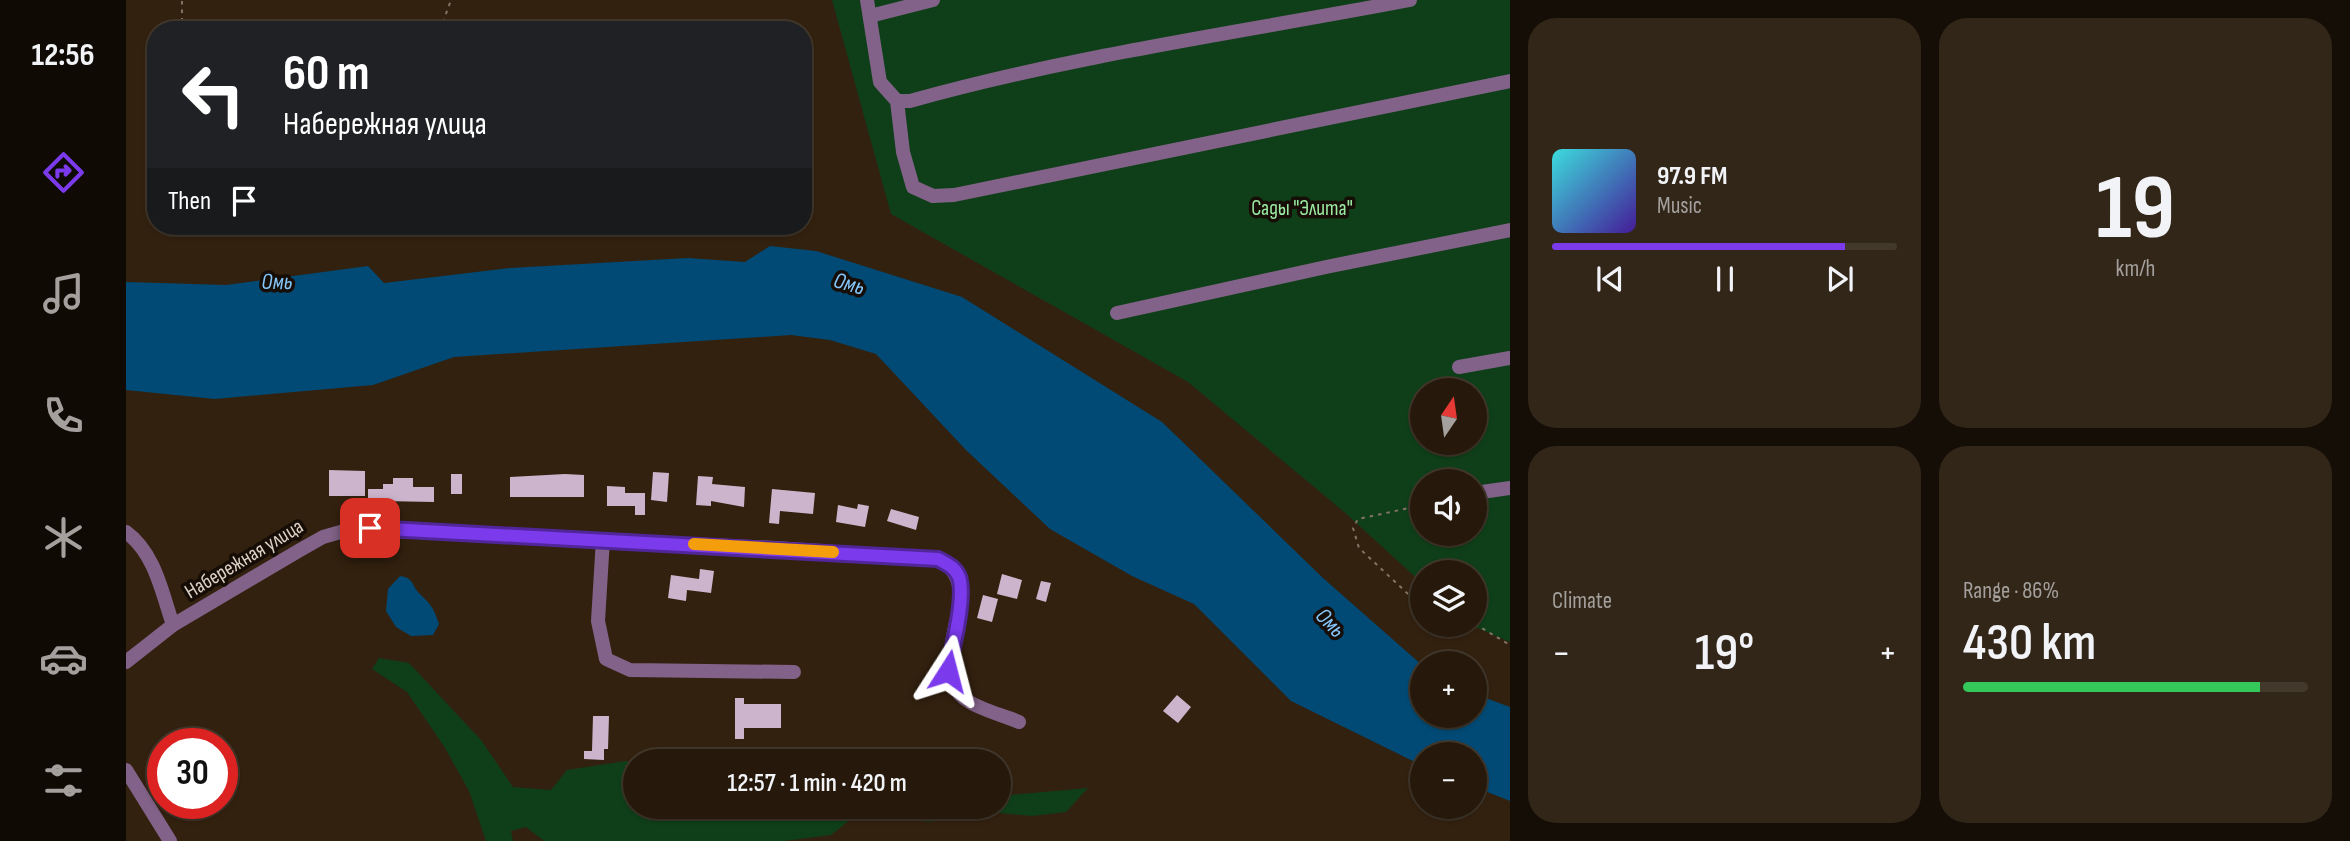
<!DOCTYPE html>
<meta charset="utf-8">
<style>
:root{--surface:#26190b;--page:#322619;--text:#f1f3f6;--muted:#a4a09d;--line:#42382c;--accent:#7c3aed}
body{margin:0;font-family:"Sofia Sans Condensed",sans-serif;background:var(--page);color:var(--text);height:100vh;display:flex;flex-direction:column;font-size:26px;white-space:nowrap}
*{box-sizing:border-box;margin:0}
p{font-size:23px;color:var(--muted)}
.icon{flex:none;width:38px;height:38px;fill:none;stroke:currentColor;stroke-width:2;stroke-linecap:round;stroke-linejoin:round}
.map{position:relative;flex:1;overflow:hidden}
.drawer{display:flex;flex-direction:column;gap:18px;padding:18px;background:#150e06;width:840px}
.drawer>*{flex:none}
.top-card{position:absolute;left:21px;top:21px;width:665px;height:214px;border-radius:28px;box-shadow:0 2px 5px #0004,0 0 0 2px var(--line);background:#202124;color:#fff;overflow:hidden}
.needle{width:46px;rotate:13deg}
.controls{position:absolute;left:1284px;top:378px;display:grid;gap:14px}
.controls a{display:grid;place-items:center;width:77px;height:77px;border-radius:50%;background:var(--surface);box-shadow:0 2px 5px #0004,0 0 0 2px var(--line);font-size:35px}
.speed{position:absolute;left:21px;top:728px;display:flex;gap:14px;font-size:35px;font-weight:700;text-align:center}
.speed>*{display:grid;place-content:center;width:91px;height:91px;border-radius:50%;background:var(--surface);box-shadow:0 2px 5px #0004,0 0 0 2px var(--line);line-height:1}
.speed .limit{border:10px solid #d22;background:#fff;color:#111}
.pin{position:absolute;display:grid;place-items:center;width:60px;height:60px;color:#fff;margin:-30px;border-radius:14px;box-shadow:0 4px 10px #0006}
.me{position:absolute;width:77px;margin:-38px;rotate:9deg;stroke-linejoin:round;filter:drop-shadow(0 0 5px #0008)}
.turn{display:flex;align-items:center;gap:24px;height:147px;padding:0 21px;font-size:32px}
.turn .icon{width:91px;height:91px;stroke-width:2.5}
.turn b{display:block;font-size:49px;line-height:60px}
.then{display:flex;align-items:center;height:66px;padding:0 21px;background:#0003;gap:14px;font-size:26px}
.big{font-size:52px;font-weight:600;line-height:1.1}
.drawer .widget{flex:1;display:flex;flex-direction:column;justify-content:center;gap:10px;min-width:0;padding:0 24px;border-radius:28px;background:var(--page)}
.drawer .dial{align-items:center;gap:0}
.dial b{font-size:91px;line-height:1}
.song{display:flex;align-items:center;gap:21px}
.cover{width:84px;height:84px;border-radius:10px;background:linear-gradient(135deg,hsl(180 70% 55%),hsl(260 70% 35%))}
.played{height:7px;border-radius:4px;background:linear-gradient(90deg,var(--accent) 85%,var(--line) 85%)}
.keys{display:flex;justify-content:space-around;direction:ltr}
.heat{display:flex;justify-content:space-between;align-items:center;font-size:38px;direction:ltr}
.charge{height:10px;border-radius:5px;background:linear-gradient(90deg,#34c759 86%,var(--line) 0)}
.drawer .tiles{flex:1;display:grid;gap:18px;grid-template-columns:repeat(2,1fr)}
.trip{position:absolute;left:497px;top:749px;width:388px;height:70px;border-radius:35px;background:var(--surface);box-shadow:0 2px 5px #0004,0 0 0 2px var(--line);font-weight:600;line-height:70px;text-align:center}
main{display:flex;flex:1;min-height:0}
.menu{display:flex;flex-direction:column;width:126px;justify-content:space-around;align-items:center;background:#0f0a04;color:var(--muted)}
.menu .icon{width:49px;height:49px}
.menu .current{color:var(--accent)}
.menu b{font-size:32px;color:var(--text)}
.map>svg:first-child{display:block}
.green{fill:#0f3f18;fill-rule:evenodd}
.water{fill:#014a75}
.building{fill:#ccb5cc}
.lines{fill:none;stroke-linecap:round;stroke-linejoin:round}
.path{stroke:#837364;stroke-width:2;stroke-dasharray:3.5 5;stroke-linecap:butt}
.minor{stroke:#826288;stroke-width:14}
.route-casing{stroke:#51269a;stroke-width:18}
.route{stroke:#7c3aed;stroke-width:12}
.slow{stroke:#f59e0b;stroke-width:12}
.labels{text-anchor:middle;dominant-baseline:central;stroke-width:7;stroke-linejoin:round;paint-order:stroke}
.park-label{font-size:21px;fill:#9beba3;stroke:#150d06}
.street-label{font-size:21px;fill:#ded1c6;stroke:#150d06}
.water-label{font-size:23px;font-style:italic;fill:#85c7fc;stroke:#150d06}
</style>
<main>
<nav class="menu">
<b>12:56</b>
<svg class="icon current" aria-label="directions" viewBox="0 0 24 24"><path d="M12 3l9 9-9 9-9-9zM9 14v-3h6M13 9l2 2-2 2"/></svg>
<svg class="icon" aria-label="music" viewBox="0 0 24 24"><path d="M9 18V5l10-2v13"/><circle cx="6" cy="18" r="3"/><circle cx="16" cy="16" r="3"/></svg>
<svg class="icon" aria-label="phone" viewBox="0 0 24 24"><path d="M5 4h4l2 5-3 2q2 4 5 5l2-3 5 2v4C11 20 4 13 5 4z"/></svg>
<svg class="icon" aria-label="climate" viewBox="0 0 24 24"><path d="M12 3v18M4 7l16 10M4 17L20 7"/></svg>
<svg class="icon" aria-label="car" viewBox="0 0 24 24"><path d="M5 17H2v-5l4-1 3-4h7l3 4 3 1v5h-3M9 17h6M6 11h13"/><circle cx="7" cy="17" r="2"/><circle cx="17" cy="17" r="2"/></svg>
<svg class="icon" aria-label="filters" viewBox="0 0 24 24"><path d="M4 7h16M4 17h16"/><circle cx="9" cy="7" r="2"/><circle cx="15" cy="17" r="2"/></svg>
</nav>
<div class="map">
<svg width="1384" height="841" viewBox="0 0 1384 841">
<rect width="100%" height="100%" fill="#33210f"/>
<path class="green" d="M706 0H1384V642L1344 625H1349V572H1297V584L1217 511 1062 382 765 214ZM1297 390H1349V443H1297ZM1297 481H1349V534H1297Z
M253 658 283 663 355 740 387 787 425 790 441 770 500 761 509 763V807H606L613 815 648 811 652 807H873V796L962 788 940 812 906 816 854 811 803 822 734 812 705 835 659 841H418L400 827 385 831 387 841H360L343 791 319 748 281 692 246 669Z"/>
<path class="water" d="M644 246 690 251 836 297 1036 422 1197 578 1297 666V716H1349V694L1384 707V801L1349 787V754H1297V766L1165 701 1068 604 1006 576 924 529 840 450 750 354 704 340 665 335 328 357 247 385 89 399 0 390V282L100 285 242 266 258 283 384 268 562 258 619 262Z
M274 576C289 578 285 586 294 594 306 606 307 607 313 624L307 635 285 636 270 627 260 611 262 589Z"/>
<path class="building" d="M203 470 239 471V496H203Z
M527 472 543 473 541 502 525 500Z
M325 474H336V494H325Z
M439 474 458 475V497H384V477Z
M572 476 587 477 586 484 619 487 618 507 585 501V506L570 505Z
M267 478H287V487H308V502L256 501V508H242V489H257V484H267Z
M481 486 499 487V493H519V515H509V506H481Z
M646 489 689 493 687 514 654 511 653 524 643 523Z
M732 504 743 506 739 527 710 522 712 505 731 509Z
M765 509 793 517 790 530 761 521Z
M574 569 588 571 585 593 561 590 560 601 542 598 545 575 573 579Z
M876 574 896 580 891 599 871 594Z
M915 581 925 583 920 602 910 599Z
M857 595 872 599 866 622 851 618Z
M1051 695 1065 707 1052 723 1037 711Z
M609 698H618V704H655V728H618V739H609Z
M467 716H483L482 749H478V760L458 759V751H466Z"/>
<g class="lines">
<path class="path" d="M56 30V0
M314 30 325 0
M30 188 21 206 30 211
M1297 505 1232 519 1227 528 1233 548 1297 608
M1349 624 1384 645"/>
<path class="minor" d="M741 0 754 82 771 101H784C948 55 1117 32 1284 0
M744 16 807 0
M771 101 777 152 787 187 807 196 828 195 1384 81
M991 313 1200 267 1384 230
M1333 367 1384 358
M1349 493 1384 488
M0 532C29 553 36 593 47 625
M477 539 472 621 480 659 504 670 668 672
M0 662 47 625 174 550 197 537 225 529 650 548 812 559C869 588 790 667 842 701 856 710 876 715 893 722
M0 770 44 841"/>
</g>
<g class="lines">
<defs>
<path id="route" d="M244 528 812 559C821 564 829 567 833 577 840 598 826 649 822 671"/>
</defs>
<use href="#route" class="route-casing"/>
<use href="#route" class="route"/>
<path class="slow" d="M568 544 707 552"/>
</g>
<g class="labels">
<g class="park-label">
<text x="1176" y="208">Сады "Элита"</text>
</g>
<g class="street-label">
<text transform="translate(118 559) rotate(-31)">Набережная улица</text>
</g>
<g class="water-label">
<text transform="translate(151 282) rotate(1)">Омь</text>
<text transform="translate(723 284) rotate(16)">Омь</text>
<text transform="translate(1204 623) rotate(46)">Омь</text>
</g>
</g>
</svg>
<div class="controls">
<a><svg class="needle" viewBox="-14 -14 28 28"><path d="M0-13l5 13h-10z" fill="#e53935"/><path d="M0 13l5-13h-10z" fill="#a4a09d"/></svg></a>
<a><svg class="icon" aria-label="sound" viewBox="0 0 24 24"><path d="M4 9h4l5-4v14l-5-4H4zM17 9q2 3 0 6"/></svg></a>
<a><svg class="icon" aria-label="layers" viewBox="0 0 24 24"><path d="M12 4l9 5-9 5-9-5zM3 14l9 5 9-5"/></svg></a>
<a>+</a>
<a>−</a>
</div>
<div class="speed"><div class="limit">30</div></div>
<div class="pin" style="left:244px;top:528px;background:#d93025"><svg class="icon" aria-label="arrive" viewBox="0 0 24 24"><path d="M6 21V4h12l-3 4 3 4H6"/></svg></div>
<svg class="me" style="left:822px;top:671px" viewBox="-20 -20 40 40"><path d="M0-17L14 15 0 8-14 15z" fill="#7c3aed" stroke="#fff" stroke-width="4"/></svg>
<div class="trip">12:57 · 1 min · 420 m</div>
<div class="top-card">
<div class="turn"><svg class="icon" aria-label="left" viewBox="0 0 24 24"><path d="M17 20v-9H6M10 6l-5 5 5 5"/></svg><div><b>60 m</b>Набережная улица</div></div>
<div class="then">Then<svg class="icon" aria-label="arrive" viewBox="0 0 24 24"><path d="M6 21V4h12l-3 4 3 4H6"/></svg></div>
</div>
</div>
<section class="drawer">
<div class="tiles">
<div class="widget">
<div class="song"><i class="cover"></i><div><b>97.9 FM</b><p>Music</p></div></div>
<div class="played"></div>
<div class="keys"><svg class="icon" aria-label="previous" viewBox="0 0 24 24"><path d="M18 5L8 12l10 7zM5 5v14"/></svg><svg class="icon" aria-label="pause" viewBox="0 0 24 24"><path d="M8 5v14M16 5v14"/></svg><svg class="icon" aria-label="next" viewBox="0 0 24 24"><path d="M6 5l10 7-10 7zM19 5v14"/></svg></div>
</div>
<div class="widget dial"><b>19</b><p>km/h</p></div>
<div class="widget"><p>Climate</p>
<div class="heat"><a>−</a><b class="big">19°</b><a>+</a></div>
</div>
<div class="widget"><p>Range · 86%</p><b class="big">430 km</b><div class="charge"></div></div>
</div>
</section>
</main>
